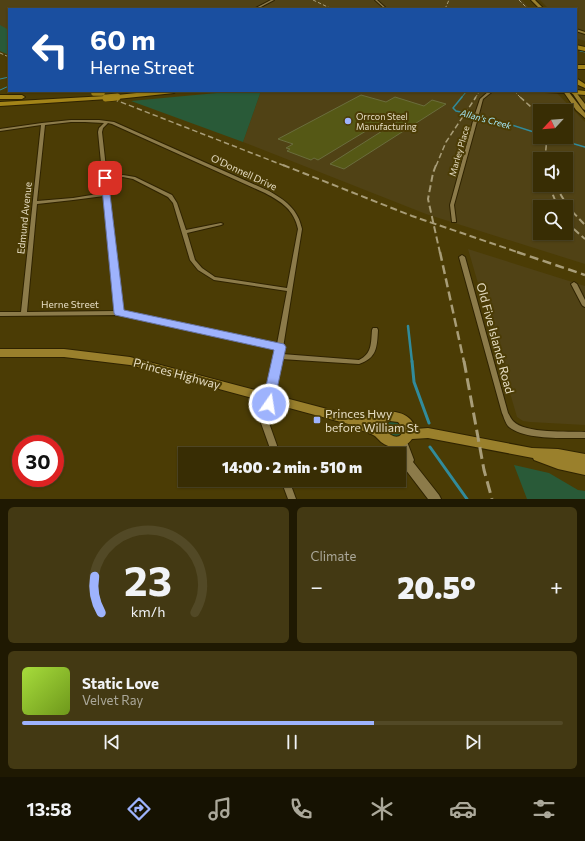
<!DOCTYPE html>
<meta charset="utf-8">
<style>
:root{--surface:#382d04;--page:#433913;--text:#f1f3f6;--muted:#aba89a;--line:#524926;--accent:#9eb3fd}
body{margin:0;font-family:Commissioner,sans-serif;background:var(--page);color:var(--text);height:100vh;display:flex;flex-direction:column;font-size:15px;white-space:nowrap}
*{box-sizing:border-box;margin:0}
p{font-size:13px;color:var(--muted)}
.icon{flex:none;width:22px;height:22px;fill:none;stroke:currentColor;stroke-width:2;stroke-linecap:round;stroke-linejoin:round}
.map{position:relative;height:499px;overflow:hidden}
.sheet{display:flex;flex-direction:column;gap:8px;padding:8px;background:#1f1902;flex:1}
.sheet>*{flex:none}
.hud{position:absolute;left:8px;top:8px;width:569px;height:84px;border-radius:0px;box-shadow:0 1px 3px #0004,0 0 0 1px var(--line);background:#1a4fa0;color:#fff;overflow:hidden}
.needle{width:26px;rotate:244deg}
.buttons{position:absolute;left:533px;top:104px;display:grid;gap:8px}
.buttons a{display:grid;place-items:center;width:40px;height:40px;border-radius:0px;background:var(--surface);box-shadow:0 1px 3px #0004,0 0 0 1px var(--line);font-size:20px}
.speed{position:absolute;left:12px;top:435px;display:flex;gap:8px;font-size:20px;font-weight:700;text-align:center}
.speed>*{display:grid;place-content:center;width:52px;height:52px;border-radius:50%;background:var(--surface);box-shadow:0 1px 3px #0004,0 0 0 1px var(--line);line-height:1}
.speed .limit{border:6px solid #d22;background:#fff;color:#111}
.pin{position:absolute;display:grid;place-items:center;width:34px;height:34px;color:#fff;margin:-17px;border-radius:8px;box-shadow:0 2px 6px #0006}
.me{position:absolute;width:44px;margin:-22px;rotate:13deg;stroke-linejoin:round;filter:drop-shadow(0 0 3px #0008)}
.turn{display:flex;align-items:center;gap:14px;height:84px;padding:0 16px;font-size:18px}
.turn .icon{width:52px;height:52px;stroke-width:2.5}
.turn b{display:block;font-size:28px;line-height:34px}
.big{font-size:30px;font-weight:800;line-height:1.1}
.sheet .widget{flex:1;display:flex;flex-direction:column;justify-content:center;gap:6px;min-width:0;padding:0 14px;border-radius:6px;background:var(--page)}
.sheet .dial{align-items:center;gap:0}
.dial svg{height:104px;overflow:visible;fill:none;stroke:var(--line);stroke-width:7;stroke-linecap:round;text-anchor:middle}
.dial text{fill:var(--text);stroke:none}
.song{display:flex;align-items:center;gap:12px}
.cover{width:48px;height:48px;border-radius:6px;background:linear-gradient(135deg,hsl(80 70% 55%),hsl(80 70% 35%))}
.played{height:4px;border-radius:2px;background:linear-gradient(90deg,var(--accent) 65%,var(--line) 65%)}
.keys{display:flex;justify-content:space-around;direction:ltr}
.heat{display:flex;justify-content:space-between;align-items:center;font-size:22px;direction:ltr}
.sheet .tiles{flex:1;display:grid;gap:8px;grid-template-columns:1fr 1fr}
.widget:last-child{grid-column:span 2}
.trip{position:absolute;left:178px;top:447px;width:228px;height:40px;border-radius:0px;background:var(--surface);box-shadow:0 1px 3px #0004,0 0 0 1px var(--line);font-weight:800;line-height:40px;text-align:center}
.tab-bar{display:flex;height:64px;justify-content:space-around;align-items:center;background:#161202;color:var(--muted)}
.tab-bar .icon{width:28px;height:28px}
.tab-bar .on{color:var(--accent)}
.tab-bar b{font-size:18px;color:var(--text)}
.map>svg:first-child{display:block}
.built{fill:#504215;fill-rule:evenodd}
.green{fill:#295a38}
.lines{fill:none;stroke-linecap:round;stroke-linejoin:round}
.stream-far3{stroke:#318b9b;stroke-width:1}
.stream-far2{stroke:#318b9b;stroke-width:1.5}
.stream-far1{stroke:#318b9b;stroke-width:2.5}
.stream{stroke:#318b9b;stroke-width:3}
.building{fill:#555815;stroke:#6a6d3c}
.minor-casing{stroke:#2f2300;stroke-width:2}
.tertiary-casing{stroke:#2f2300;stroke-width:2}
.secondary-casing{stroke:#2f2300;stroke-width:2}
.primary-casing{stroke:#2f2300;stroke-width:2}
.motorway-casing{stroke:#2f2300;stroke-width:2}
.minor{fill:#8c7b4a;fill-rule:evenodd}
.tertiary{fill:#8c7b4a;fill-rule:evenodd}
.secondary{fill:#937e3b;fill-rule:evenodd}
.primary{fill:#9a802c;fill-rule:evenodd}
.motorway{fill:#a38418;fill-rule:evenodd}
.rail-far4{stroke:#a89d78;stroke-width:1;stroke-dasharray:3.5 2;stroke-linecap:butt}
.rail-far3{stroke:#a89d78;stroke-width:1.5;stroke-dasharray:5.5 3;stroke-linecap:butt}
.rail-far2{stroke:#a89d78;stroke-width:2;stroke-dasharray:7 3.5;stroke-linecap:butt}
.rail-far1{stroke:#a89d78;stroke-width:2.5;stroke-dasharray:9 4.5;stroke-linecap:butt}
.rail{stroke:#a89d78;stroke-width:3;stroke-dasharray:12 5.5;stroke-linecap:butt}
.motorway-bridge-far1-casing{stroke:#2f2300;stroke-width:6;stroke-linecap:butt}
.motorway-bridge-casing{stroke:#2f2300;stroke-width:8;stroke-linecap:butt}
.motorway-bridge-far1{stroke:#a38418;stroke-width:5.5}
.motorway-bridge{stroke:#a38418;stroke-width:7}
.route{fill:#9eb3fd;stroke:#6774a4}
.poi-dot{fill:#9eb3fd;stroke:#4b3c05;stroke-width:1.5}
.labels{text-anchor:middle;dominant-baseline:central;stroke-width:4;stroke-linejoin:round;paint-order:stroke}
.far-poi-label{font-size:9px;fill:#e5dcc2;stroke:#4b3c05;text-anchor:start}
.far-water-label{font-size:9px;font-style:italic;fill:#a6eaf7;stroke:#4b3c05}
.far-street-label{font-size:9px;fill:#e5dcc2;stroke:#4b3c05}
.street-label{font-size:10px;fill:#e5dcc2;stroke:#4b3c05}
.near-street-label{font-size:12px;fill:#e5dcc2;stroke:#4b3c05}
.near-poi-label{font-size:12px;fill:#e5dcc2;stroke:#4b3c05;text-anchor:start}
</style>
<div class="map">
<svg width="585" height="499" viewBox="0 0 585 499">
<rect width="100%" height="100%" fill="#4b3c05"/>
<path class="built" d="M0 0H522L530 9H9V54L0 51Z
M540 0H585V41L576 38V9H549Z
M261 91H555L585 122V264L426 214 243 142ZM540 111H566V137H540ZM540 159H566V185H540ZM540 207H566V233H540Z
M468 249 585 286V425L530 422 523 421 517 417Z"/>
<path class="green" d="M0 25 9 30V55L0 51Z
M238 91H261L243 142 131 101Z
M388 421 400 423 403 428 401 435 395 437 386 433 385 425Z
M514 465 549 473 578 490 585 491V499H527Z"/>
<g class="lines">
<path class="stream-far3" d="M580 51 585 52
M0 79 9 77
M0 90 9 86
M461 98 467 91"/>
<path class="stream-far2" d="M462 97 453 108 456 111 493 119 540 134
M550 137 585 147"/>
<path class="stream-far1" d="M408 326 412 362"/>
<path class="stream" d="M412 361 414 382 429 423
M430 447 467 499"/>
</g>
<path class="building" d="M361 95 386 102 395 97 424 106 432 100 446 104 344 169 330 164 398 121 394 114 318 160 314 158 311 160 287 151 290 149 286 148 293 144 278 139Z"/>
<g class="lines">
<defs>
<path id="minor" d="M271 0H274L257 9H254Z
M375 0H377L387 9H385Z
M489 91H493L483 99 479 114 454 205 456 221V222H452L450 205 475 114 480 99Z
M543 91H565L568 92 566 93 545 92Z
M71 120H99L114 122 269 191C285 200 298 209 302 229L282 354 359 360C372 354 371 343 372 330L373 328H377L378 330C377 347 377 358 359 364L281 359 269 414V423L280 454H272L261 423 263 414 277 349 121 315 0 316V312H21L41 125 0 131V129L42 123ZM71 122H85L104 123 99 128 98 132 104 193 73 198 37 201 45 125ZM108 123 112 124 265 193C282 202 294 210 298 229L287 288 215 277 202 268 195 260 187 233 221 225 223 224 221 223 186 230 177 203 172 195 135 177 123 175 107 177 102 132 103 128ZM123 177 133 179 168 197 173 203 190 260 198 270 214 280 287 291 277 344 122 311 107 179ZM104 196 116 311 27 312 37 204 73 200Z
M462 255 465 257 508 413C510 416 511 419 513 421 525 434 568 431 585 432V438C565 438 525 440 509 427 505 423 504 417 502 413L459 257Z
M574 282 577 284 585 300V307L583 306 582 305 571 284Z
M281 480H289L296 499H288Z"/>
<path id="tertiary" d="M391 437 395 439 397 442 398 439 402 437 406 439 414 460 413 462 439 495 441 499H428L399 461V454H394L386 442 387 439Z"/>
<path id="secondary" d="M576 29 585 32V34L576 31Z"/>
<path id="primary" d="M531 0H535L544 9H540Z
M563 91H568L585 113V118L576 110Z
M571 91H575L585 104V110L583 109Z
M0 349H64L130 357 350 415 369 417 378 416C389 407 413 413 415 429L428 428 532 448 558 449 585 454V475L558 469 534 460 533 458 428 438 412 439C405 449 391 450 381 442 379 440 377 438 375 436 368 432 358 430 352 425L130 365 64 357H0ZM390 421 398 422 403 428C403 440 392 438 386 431L385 425 387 422Z"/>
<path id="motorway" d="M576 45 585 47V51L576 49Z
M576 65H585V69H576Z
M576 78 585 84V88L576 84Z
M576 90 585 91V95L573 94 570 92Z
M156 91H177L174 93 117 99 114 97 117 95Z
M0 95H22L25 97 22 99H0Z
M106 96 109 98 108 99 0 106V102Z"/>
</defs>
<use href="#minor" class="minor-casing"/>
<use href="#tertiary" class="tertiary-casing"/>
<use href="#secondary" class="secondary-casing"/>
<use href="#primary" class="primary-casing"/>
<use href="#motorway" class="motorway-casing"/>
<use href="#minor" class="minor"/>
<use href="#tertiary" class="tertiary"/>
<use href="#secondary" class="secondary"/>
<use href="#primary" class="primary"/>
<use href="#motorway" class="motorway"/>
<path class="rail-far4" d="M313 0 332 9
M519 0 528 9
M445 9 449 0
M0 53 9 57
M514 91 521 98
M475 98 480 91"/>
<path class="rail-far3" d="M520 97 540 115
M113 99 285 166
M545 159 547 137
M436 166 446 142 476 97"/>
<path class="rail-far2" d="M283 165 412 216 520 253
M436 165 433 173 428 199 440 253
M549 185 555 200 560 207
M555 185 568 207 585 225
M566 222 585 239"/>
<path class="rail-far1" d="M440 252 464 362
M517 252 585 275"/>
<path class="rail" d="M464 361 484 470 492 499"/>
<defs>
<path id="motorway-bridge-far1" d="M94 93H102
M107 98 117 97"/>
<path id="motorway-bridge" d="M106 98 117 97"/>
</defs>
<use href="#motorway-bridge-far1" class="motorway-bridge-far1-casing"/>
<use href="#motorway-bridge" class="motorway-bridge-casing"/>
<use href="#motorway-bridge-far1" class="motorway-bridge-far1"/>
<use href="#motorway-bridge" class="motorway-bridge"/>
</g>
<path class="route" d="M105 176 108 178 124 310 284 344 286 347 273 408 269 409 264 408 262 404 274 350 115 315 114 313 101 178Z"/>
<g class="poi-dot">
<circle cx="348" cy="121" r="4"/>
<rect x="313" y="416" width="8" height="8" rx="2"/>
</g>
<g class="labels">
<g class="far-poi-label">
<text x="356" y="116">Orrcon Steel<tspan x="356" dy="10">Manufacturing</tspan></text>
</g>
<g class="far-water-label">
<text transform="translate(486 119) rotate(15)">Allan's Creek</text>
</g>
<g class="far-street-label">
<text transform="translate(459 151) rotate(-74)">Marley Place</text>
</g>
<g class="street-label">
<text transform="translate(244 172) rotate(25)">O'Donnell Drive</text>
<text transform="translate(24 218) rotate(-84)">Edmund Avenue</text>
<text x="70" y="304">Herne Street</text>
</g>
<g class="near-street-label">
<text transform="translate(496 338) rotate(75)">Old Five Islands Road</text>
<text transform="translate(177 373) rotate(15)">Princes Highway</text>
</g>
<g class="near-poi-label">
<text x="325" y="413">Princes Hwy<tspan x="325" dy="14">before William St</tspan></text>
</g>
</g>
</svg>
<div class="buttons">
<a><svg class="needle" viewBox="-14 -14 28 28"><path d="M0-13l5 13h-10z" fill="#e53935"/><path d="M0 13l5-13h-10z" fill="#aba89a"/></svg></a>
<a><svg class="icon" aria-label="sound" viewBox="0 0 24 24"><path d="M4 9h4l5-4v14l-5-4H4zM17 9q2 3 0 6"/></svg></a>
<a><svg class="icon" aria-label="search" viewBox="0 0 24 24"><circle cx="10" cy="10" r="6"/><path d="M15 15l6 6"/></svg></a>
</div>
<div class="speed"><div class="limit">30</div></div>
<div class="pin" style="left:105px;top:178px;background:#d93025"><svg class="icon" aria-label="arrive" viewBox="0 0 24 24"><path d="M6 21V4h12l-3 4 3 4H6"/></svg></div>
<svg class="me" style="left:269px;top:404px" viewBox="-20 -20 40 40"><circle r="17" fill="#9eb3fd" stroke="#fff" stroke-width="3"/><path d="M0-11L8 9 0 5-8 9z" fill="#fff"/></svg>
<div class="trip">14:00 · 2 min · 510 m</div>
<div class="hud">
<div class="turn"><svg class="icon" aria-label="left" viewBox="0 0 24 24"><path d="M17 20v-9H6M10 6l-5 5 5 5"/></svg><div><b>60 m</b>Herne Street</div></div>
</div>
</div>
<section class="sheet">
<div class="tiles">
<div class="widget dial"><svg viewBox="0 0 100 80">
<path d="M14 69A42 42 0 1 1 86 69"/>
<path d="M14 69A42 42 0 0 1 9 41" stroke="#9eb3fd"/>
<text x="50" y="56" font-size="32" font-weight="700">23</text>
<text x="50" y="72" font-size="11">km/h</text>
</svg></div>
<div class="widget"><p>Climate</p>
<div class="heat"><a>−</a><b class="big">20.5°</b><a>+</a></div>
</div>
<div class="widget">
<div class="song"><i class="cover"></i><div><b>Static Love</b><p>Velvet Ray</p></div></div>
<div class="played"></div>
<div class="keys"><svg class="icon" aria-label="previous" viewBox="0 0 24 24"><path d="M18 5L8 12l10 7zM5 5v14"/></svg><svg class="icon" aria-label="pause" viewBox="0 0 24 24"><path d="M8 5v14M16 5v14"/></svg><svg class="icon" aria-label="next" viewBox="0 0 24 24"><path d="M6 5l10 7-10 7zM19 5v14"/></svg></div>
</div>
</div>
</section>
<nav class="tab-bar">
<b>13:58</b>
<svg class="icon on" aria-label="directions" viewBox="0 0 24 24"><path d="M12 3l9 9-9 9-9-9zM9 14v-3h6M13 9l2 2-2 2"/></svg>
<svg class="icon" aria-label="music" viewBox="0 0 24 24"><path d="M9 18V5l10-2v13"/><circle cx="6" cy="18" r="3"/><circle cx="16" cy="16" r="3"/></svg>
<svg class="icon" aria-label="phone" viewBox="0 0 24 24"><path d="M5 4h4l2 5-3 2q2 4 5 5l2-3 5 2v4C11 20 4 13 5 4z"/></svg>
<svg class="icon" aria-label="climate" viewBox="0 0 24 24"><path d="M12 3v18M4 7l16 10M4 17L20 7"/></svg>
<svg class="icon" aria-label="car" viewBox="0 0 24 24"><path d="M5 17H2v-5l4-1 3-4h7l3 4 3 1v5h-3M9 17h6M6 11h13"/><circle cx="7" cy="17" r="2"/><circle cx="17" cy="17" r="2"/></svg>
<svg class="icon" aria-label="filters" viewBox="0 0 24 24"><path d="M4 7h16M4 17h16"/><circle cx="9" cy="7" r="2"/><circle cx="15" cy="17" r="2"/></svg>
</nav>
